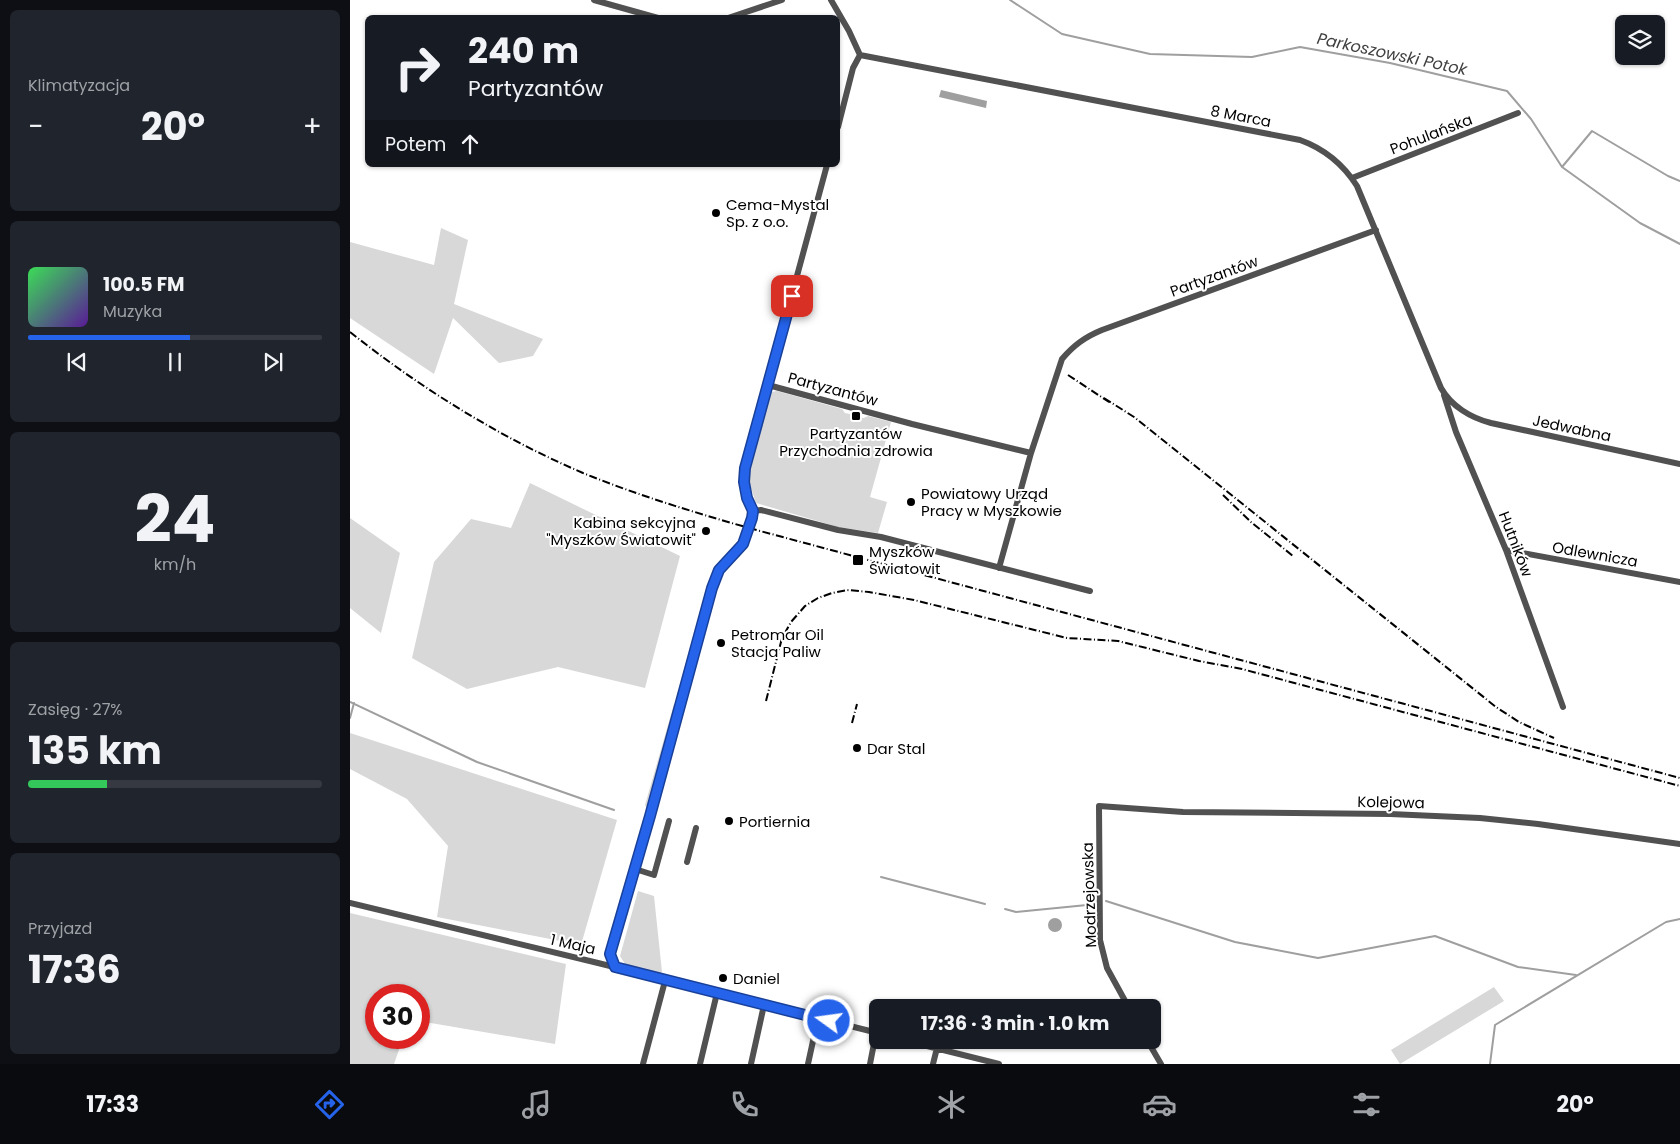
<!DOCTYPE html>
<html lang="pl">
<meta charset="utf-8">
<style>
:root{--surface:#171b24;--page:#20242c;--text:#f1f3f6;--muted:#9ea1a6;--line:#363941;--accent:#2563eb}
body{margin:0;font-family:Poppins,sans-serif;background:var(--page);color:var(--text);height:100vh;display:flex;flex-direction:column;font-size:19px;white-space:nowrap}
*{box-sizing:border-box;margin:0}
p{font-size:16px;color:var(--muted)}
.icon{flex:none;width:28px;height:28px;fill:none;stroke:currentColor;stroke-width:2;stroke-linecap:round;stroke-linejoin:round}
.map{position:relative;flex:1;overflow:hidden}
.details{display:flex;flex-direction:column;gap:10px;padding:10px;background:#0d0f14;width:350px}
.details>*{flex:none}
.top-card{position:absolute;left:15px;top:15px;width:475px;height:152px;border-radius:8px;box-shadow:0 1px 4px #0004;background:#171b24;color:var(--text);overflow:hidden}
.fabs{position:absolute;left:1265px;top:15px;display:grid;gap:10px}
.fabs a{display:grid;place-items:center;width:50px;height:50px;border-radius:8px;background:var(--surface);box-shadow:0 1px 4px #0004;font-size:25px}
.speed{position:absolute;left:15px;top:984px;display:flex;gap:10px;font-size:25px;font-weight:700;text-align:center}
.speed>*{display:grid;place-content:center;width:65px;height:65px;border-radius:50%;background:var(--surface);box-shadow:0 1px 4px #0004;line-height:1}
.speed .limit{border:8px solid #d22;background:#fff;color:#111}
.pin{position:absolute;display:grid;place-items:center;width:42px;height:42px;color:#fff;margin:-21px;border-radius:10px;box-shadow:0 2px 8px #0006}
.me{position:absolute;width:55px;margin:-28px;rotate:284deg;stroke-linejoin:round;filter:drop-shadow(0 0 4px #0008)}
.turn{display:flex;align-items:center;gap:18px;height:105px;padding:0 20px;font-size:22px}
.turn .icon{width:65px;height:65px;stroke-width:2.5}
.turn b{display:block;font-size:35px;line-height:42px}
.then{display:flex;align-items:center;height:48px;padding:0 20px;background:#0003;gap:10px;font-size:19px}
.big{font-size:38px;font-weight:700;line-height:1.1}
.details .card{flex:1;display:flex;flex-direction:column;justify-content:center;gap:8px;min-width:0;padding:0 18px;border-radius:8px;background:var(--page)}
.details .dial{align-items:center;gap:0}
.dial b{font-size:65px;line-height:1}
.song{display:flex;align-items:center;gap:15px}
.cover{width:60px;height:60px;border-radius:8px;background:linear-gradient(135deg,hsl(130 70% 55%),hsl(270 70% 35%))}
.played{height:5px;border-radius:2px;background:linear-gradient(90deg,var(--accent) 55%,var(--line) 55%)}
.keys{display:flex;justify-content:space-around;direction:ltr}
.heat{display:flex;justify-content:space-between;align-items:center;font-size:28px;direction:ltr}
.charge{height:8px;border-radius:4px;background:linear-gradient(90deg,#34c759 27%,var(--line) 0)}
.trip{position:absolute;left:519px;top:999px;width:292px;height:50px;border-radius:8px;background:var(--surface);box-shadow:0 1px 4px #0004;font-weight:700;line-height:50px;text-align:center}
.menu{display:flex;height:80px;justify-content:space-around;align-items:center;background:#090b0e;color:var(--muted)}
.menu .icon{width:35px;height:35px}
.menu .current{color:var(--accent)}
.menu b{font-size:22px;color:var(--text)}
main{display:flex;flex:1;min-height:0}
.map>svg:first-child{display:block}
.green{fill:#d8d8d8}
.water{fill:#9f9f9f}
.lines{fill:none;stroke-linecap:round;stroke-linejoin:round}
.stream{stroke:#9f9f9f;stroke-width:2}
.minor{stroke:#515151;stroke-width:6}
.rail{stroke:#000;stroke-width:2;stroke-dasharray:8 2.5 1 2.5;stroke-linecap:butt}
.route-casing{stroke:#184099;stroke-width:12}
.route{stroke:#2563eb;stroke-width:9}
.poi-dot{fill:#000;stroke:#fff;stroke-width:2}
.labels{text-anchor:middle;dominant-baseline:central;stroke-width:4;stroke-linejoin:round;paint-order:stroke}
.street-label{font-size:15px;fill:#000;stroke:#fff}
.poi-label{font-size:15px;fill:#000;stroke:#fff;text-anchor:start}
.water-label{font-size:16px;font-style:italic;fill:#404040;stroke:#fff}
</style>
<main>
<section class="details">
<div class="card"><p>Klimatyzacja</p>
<div class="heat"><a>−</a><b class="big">20°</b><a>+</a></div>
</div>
<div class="card">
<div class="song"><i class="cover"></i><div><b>100.5 FM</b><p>Muzyka</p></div></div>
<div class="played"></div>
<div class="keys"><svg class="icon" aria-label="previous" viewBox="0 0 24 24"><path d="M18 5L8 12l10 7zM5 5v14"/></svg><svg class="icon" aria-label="pause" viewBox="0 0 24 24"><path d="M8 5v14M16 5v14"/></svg><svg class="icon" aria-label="next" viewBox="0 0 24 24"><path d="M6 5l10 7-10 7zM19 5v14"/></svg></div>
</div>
<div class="card dial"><b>24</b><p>km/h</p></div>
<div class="card"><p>Zasięg · 27%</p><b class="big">135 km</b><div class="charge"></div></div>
<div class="card"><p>Przyjazd</p><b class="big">17:36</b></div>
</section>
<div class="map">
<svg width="1330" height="1064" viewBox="0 0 1330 1064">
<rect width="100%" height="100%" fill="#fff"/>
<path class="green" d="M91 228 118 240 104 304 193 339 183 356 149 363 103 318 84 374 0 318V242L84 265Z
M427 391 492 409 495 413 500 414V417L506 419 507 417 514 418 518 416 541 422 520 497 537 502 528 533 488 527 406 503 400 485V471L419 396 421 392Z
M180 483 330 556 295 688 208 667 117 689 62 658 84 562 121 519 161 528Z
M0 518 50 553 31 633 0 608Z
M324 704 325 706 298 805 296 807 295 805Z
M0 733 267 820 231 945 87 917 98 846 57 799 0 769Z
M288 891 304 896 312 972 308 975 277 967 270 956Z
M0 913 216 964 205 1044 69 1021V995H26V1038H53L44 1064H0Z
M1144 987 1154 1001 1050 1064 1041 1050Z"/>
<path class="water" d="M591 90 637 101 636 108 589 97Z
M698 925a7 7 0 1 1 14 0a7 7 0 1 1-14 0Z"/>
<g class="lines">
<path class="stream" d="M660 0 712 34 800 54 902 57 950 47 1040 63 1157 91 1181 119 1212 167 1290 223 1330 244
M1212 167 1242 131 1318 176 1330 181
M0 702 127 762 264 810
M0 718 4 703
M531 877 635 904
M756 901 885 942 968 958 1085 936 1168 967 1226 975
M655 909 666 912 737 905
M1140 1064 1145 1025 1316 922 1330 919"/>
<path class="minor" d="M244 0 308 18
M481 0 499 31 510 55
M378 18 432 0
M510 55 950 140C975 149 993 164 1007 186L1091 388C1101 406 1121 418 1141 423L1330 464
M488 127 503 68 510 55
M1002 178 1168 113
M418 385 562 424 681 453
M1094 395 1106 432 1156 550 1213 707
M403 511 411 510 488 530 531 537 740 591
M1156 550 1330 582
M649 568 681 453 712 359C724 345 735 337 752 330L1026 230
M337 862 346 828
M285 869 304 875 319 821
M0 903 248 963 528 1033
M265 967 261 954 299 821 362 588 369 570 391 547 395 540 402 518 403 511 397 498 394 482 395 468 477 165
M779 1008 757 968 750 940 749 806 833 812 1040 814 1130 818 1188 824 1330 844
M553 1040 649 1064
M797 1040 811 1064
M293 1064 315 981
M350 1064 367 993
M401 1064 414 1005
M458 1064 468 1018
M520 1064 526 1033
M583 1064 587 1048"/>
<path class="rail" d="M0 332C72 389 149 437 233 473 287 495 343 512 399 528L1330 778
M718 375 759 402
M754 398 784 417 1146 707 1169 722 1204 738
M873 495 901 522 943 556
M416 701 432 638 441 622 455 606 468 598 482 593 497 590 519 592 564 600 717 638 768 641 849 661 892 669 1330 786
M502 723 507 704"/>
</g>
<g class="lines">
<defs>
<path id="route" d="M442 296 395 468 394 482 397 498 403 511 402 518 393 544 369 570 362 588 300 816 260 954 265 967 479 1021"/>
</defs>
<use href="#route" class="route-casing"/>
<use href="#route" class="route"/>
</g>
<g class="poi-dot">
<circle cx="366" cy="213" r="5"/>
<rect x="501" y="411" width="10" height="10" rx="2.5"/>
<circle cx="561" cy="502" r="5"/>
<circle cx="356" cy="531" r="5"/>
<rect x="502" y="554" width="12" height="12" rx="2.5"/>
<circle cx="371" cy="643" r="5"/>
<circle cx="507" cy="748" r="5"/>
<circle cx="379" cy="821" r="5"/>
<circle cx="373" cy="978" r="5"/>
</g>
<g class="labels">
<g class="street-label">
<text transform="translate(891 116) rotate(11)">8 Marca</text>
<text transform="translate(1081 134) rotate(-21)">Pohulańska</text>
<text transform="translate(864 276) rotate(-20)">Partyzantów</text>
<text transform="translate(483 389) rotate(15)">Partyzantów</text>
<text transform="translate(1222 428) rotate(12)">Jedwabna</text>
<text transform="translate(1166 544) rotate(69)">Hutników</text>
<text transform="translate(1245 554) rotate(10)">Odlewnicza</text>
<text transform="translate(1041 802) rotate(1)">Kolejowa</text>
<text transform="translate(739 895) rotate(-92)">Modrzejowska</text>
<text transform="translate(223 944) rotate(13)">1 Maja</text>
</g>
<g class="poi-label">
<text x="376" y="204">Cema-Mystal<tspan x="376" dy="17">Sp. z o.o.</tspan></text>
<text x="506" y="433" text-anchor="middle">Partyzantów<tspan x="506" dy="17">Przychodnia zdrowia</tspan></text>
<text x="571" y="493">Powiatowy Urząd<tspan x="571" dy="17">Pracy w Myszkowie</tspan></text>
<text x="346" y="522" text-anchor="end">Kabina sekcyjna<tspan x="346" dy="17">"Myszków Światowit"</tspan></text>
<text x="519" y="551">Myszków<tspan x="519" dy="17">Światowit</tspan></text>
<text x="381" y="634">Petromar Oil<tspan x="381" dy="17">Stacja Paliw</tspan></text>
<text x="517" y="748">Dar Stal</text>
<text x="389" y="821">Portiernia</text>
<text x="383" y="978">Daniel</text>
</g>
<g class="water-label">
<text transform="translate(1042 54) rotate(12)">Parkoszowski Potok</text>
</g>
</g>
</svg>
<div class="fabs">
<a><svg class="icon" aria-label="layers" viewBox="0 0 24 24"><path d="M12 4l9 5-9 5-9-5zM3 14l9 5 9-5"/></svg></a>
</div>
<div class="speed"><div class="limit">30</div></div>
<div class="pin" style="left:442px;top:296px;background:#d93025"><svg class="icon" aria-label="arrive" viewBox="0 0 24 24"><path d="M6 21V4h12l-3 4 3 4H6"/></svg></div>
<svg class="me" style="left:479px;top:1021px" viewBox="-20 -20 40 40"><circle r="17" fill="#2563eb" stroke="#fff" stroke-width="3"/><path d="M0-11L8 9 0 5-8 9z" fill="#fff"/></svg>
<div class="trip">17:36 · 3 min · 1.0 km</div>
<div class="top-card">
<div class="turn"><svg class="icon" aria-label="right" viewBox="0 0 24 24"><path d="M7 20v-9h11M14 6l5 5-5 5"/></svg><div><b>240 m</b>Partyzantów</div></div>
<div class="then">Potem<svg class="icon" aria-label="ahead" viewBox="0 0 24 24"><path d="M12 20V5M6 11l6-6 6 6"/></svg></div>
</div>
</div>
</main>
<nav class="menu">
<b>17:33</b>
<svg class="icon current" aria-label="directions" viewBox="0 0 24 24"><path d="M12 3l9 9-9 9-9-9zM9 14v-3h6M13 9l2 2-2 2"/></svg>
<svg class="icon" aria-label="music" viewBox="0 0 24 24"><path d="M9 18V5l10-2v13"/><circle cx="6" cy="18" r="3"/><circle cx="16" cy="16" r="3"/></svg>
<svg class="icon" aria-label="phone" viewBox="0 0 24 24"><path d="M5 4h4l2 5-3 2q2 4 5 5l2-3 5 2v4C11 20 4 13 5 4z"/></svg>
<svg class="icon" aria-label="climate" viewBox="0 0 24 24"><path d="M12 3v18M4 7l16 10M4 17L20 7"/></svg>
<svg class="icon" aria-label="car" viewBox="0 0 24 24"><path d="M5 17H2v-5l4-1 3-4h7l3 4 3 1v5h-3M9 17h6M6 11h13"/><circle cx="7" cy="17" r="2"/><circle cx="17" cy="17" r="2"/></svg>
<svg class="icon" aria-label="filters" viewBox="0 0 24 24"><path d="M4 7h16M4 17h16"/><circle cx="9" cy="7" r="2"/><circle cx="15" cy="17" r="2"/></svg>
<b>20°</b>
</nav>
